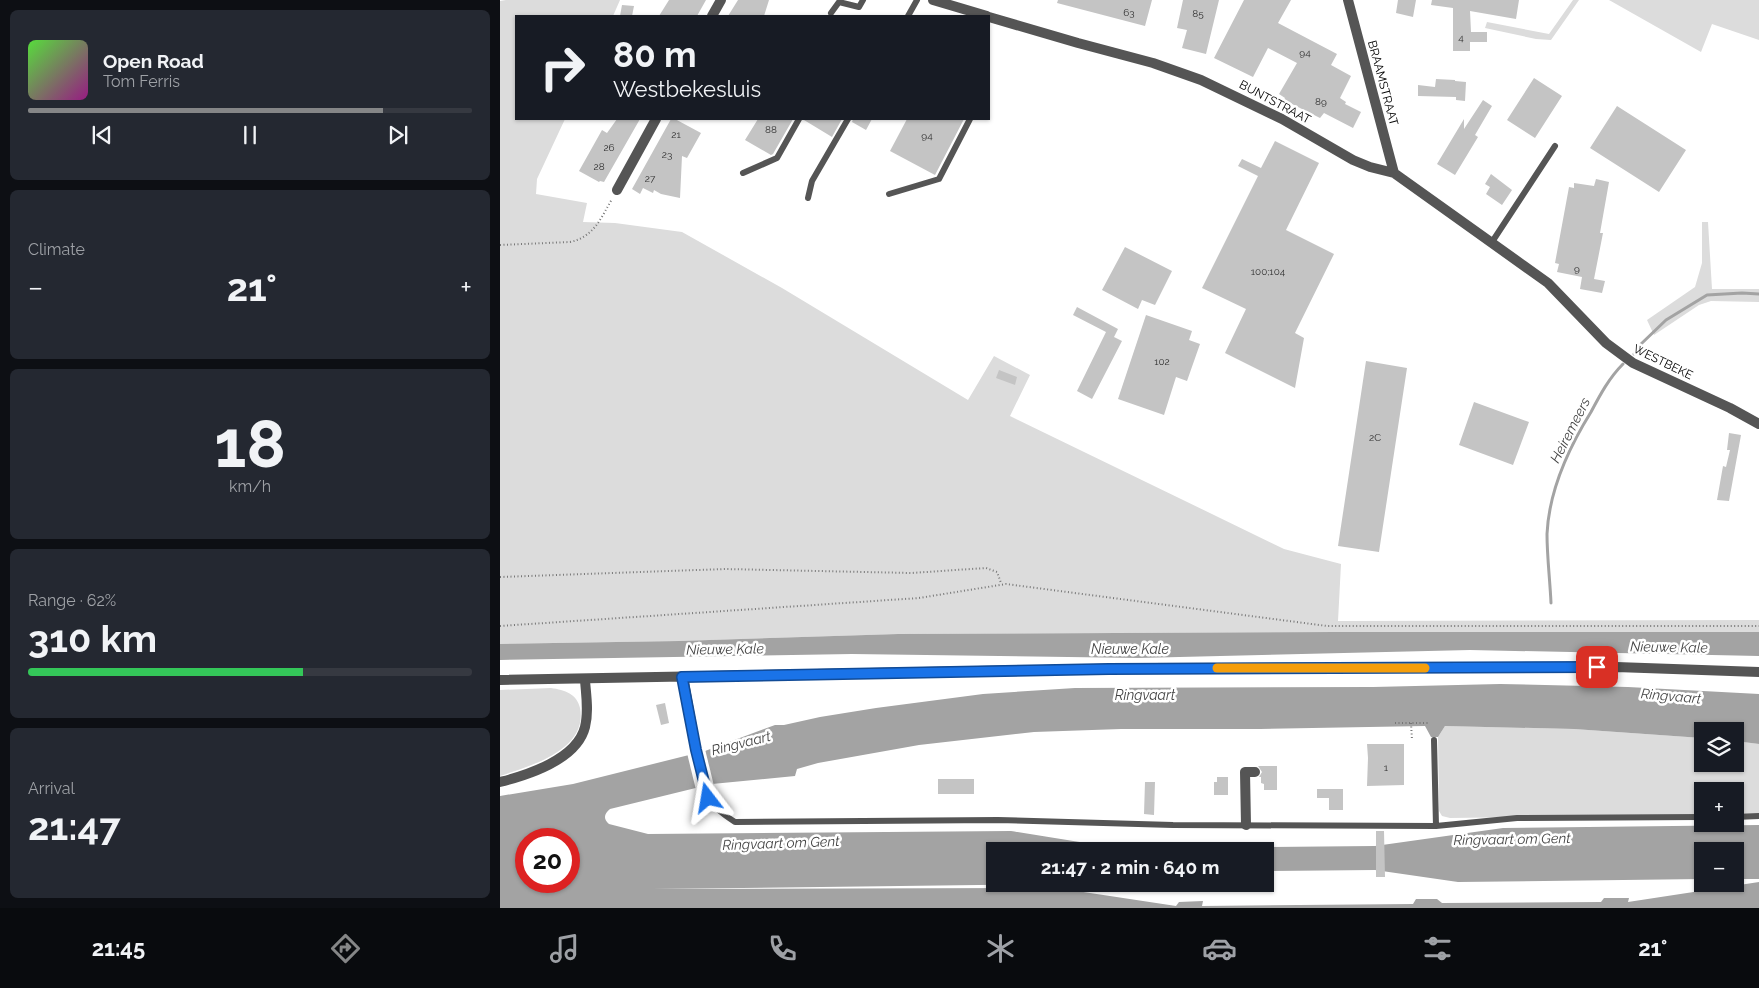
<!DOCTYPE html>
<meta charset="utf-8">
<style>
:root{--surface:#171b24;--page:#242831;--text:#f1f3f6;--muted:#9ea1a6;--line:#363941;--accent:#858687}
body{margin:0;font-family:Raleway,sans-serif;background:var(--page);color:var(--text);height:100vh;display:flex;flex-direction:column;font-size:19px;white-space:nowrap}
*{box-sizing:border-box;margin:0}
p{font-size:16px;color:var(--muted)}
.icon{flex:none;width:28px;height:28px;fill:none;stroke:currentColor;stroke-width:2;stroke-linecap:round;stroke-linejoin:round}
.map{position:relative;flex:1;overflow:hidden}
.details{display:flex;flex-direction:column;gap:10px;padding:10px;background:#0d0f14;width:500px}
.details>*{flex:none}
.guide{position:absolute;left:15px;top:15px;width:475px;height:105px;border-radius:0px;box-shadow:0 1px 4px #0004;background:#171b24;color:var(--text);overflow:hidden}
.tools{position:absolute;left:1194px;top:722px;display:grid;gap:10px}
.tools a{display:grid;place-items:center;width:50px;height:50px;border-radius:0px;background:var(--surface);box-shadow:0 1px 4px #0004;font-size:25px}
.speed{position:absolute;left:15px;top:828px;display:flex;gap:10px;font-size:25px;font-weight:700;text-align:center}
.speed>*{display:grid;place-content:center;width:65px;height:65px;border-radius:50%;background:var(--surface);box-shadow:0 1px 4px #0004;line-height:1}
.speed .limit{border:8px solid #d22;background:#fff;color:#111}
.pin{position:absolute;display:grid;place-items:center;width:42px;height:42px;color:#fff;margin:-21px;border-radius:10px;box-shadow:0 2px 8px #0006}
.me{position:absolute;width:55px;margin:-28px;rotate:346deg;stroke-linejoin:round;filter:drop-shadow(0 0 4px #0008)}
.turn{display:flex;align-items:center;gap:18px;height:105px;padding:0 15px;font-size:22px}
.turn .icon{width:65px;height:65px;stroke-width:2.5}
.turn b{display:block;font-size:35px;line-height:42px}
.big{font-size:38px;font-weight:700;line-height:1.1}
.details .card{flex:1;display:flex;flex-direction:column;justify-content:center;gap:8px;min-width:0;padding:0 18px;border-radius:8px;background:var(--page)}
.details .dial{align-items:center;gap:0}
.dial b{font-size:65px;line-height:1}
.song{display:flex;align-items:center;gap:15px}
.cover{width:60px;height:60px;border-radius:8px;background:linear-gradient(135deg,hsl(110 70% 55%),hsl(310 70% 35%))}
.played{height:5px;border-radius:2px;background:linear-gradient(90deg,var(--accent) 80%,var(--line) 80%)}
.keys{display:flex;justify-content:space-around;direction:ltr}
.heat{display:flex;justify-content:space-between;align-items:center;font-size:28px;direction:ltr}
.charge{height:8px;border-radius:4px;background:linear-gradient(90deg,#34c759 62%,var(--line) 0)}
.trip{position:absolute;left:486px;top:842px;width:288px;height:50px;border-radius:0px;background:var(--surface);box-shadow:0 1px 4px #0004;font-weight:700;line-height:50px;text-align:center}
.tab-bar{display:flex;height:80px;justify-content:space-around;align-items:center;background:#090b0e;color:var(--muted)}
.tab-bar .icon{width:35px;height:35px}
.tab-bar .on{color:var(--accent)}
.tab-bar b{font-size:22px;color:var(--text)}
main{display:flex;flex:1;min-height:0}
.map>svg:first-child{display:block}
.green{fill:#dcdcdc}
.water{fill:#a3a3a3;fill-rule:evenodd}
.pier{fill:#fff}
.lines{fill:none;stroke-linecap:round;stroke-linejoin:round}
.stream{stroke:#a3a3a3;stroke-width:3}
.building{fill:#c4c4c4}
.path{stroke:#777;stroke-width:2;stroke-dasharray:1 2.5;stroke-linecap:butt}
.service{stroke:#555;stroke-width:6}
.minor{stroke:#555;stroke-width:10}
.route-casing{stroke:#114b97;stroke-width:12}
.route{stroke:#1a73e8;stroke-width:9}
.slow{stroke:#f59e0b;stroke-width:9}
.labels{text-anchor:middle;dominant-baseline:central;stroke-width:5;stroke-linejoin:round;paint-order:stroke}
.number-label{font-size:10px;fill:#313131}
.street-label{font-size:12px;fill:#000;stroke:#fff}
.water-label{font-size:14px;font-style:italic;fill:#444;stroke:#fff}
</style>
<main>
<section class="details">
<div class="card">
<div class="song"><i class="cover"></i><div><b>Open Road</b><p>Tom Ferris</p></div></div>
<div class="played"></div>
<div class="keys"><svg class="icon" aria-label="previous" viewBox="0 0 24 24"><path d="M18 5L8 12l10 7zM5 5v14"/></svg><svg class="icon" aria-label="pause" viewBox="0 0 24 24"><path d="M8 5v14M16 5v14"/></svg><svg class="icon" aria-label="next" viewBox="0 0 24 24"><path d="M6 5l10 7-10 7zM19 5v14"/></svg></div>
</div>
<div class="card"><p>Climate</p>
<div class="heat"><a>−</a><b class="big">21°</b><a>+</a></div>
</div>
<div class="card dial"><b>18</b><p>km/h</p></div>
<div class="card"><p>Range · 62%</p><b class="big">310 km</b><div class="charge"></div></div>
<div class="card"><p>Arrival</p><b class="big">21:47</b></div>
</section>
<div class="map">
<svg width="1259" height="908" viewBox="0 0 1259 908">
<rect width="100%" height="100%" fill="#fff"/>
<path class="green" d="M6 0H120L113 16H16V119H65L37 179 36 194 87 203 83 222 115 223 182 232 282 288 468 400 494 356 530 375 510 416 784 549 841 564 838 621 1259 620V632H837L398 634 179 641 0 644V1Z
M1073 0H1079L1051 40 1036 39 985 28 987 22 1049 34Z
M1109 0H1259V40L1212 24 1201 52Z
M1202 222H1208L1212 289H1259V302L1211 301 1199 305 1154 335 1147 320 1195 287 1202 263Z
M51 688C65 690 77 694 80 708 88 750 30 766 0 776V690Z
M945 726 1074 729 1202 738V764H1235V741L1259 744V814L1235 815V791H1202V815L950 818 942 816 939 811 938 737Z"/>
<path class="water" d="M837 632H1259V656L970 650 638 658 352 654 0 660V644L179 641 398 634Z
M1000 684 1128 687 1259 694V744L1235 741V731H1202V738L1074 729 945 726 938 737H931L925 726 760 729H621L534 732 419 745 318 763 297 769 295 776 212 784 110 809C104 814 103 819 109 824L148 834 511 831C554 838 597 846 640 848V846L655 845 656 848 875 846 1003 828 1259 825V879H1235V851H1202V879L958 882 875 870 765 871V851H495V884H566L151 889 557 888 676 906 679 902 703 901 702 906 913 904 916 899H937L942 903 1101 902 1104 898H1129L1128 902 1259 882V908H0V796L73 784 205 751 275 725H284L320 717 376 708 483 694 575 688 873 687ZM26 839H69V881H26Z"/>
<path class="pier" d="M205 749 214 786 196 790 187 753Z"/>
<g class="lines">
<path class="stream" d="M1134 354 1141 344 1166 320 1207 295 1242 293 1259 294
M1051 603C1050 580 1047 557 1047 534 1049 490 1068 449 1091 412 1100 395 1109 378 1123 364"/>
</g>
<path class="building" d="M169 0H206L197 16H159Z
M238 0H269L264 16H228Z
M558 0H652L645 26 557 3Z
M683 0H719L706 54 682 48 687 30 677 28Z
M744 0H791L778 23 837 54 831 65 851 76 840 98 846 102 845 104 861 112 853 128 824 113 820 118 784 100 785 98 779 94 797 63 768 48 753 77 714 58Z
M898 0H916L913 17 896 13Z
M932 0H1019L1016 19 970 11 971 32H987V42H970V51H953V8L931 5Z
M122 5 134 6 132 16H120Z
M1034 78 1062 96 1035 138 1007 120Z
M936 79 955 80V81L966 82 965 101 956 100V97L918 96V85L935 87Z
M983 100 992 106 975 135 978 137 955 175 937 164 964 119V129Z
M1117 106 1186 150 1159 192 1090 148Z
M117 119H140L104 182 100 181 99 182 79 171 102 130 107 133Z
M171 119H175L201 133 187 158 182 156 180 198 161 194 154 190 153 193 143 188 140 194 132 189Z
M258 119H293L273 154 271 155 245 140Z
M304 119H342L332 137 304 120Z
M353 119H372L366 130 352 122Z
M407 119H464L435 175 390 151Z
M775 141 819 163 786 230 834 254 795 333 804 338 795 388 725 353 746 309 702 288 758 176 738 166 742 159 761 168Z
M991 174 1012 190 1002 205 986 194 990 187 985 184Z
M1096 179 1109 182 1100 233H1103L1094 279 1105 281 1102 293 1080 289 1082 277 1057 272 1059 264 1055 263 1069 187 1074 188V183L1094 186Z
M625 247 672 271 655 305 642 300 638 309 602 290Z
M577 307 618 329 614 337 622 341 592 399 577 391 606 332 573 315Z
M646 315 692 331 689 340 700 344 687 381 676 377 664 415 618 399Z
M866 361 907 368 879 552 838 546Z
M499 370 517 377 515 385 496 378Z
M974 402 1029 422 1013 465 959 445Z
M1229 433 1241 435 1229 501 1217 500 1223 466 1226 467 1230 450H1227Z
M165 703 169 723 161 725 156 705Z
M867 744H904V785L867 786 868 758Z
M758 766H777V790H764V784L761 783V777H759L762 772Z
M717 777H728V795H714V782H717Z
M438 779H474V794H438Z
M645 782H655L654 815 644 814Z
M817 789H843V810H829V798H817Z
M876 831H884L885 877H876Z"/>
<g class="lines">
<path class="path" d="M0 245 70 242C94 237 101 218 112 199
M0 577 225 569 411 573 486 568 497 572 501 583
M0 626 419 598 506 584 827 626H1259
M895 723H928
M911 723 912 740"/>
<path class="service" d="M331 13 339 2 359 7 363 0
M408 16 417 0
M243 173 277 158 299 119
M389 194 439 179 470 119
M308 198 312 181 348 119
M992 242 1055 146
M934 740 936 826
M205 788C210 805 221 813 235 822L498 820 673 825 936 826 1017 818 1202 817
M1235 817 1259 816"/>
<path class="minor" d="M433 0 487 16
M848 0 894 173
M212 16 221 0
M489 17 578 43 653 63 701 80 782 119 853 160 870 167 894 173 1048 283 1106 343 1133 363 1230 408 1259 424
M117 190 156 119
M183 677 196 750 205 788
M0 680 645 668 1116 667 1259 672
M0 782C28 775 77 759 85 727 89 711 86 695 85 680
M746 825 745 772H755"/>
</g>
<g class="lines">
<defs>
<path id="route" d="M208 798 196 750 182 677 609 669 1097 667"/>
</defs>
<use href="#route" class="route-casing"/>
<use href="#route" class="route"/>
<path class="slow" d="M717 668H925"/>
</g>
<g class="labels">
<g class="number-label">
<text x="629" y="12">63</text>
<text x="698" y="13">85</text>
<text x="961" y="37">4</text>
<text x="805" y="52">94</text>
<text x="821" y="101">89</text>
<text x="271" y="129">88</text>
<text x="176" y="134">21</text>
<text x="427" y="135">94</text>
<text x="109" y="147">26</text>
<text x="167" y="154">23</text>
<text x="99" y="166">28</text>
<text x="150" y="178">27</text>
<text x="1077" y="268">9</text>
<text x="768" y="271">100;104</text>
<text x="662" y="361">102</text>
<text x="875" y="437">2C</text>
<text x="886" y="767">1</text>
</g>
<g class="street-label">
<text transform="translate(883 83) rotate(75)">BRAAMSTRAAT</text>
<text transform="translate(775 102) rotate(28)">BUNTSTRAAT</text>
<text transform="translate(1163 362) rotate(26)">WESTBEKE</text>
</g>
<g class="water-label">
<text transform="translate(1070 430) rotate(-63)">Heiremeers</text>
<text transform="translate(1169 647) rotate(1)">Nieuwe Kale</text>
<text transform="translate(225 649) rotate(-1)">Nieuwe Kale</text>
<text x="630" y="649">Nieuwe Kale</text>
<text x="645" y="695">Ringvaart</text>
<text transform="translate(1171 696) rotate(5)">Ringvaart</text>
<text transform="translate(241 743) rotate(-14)">Ringvaart</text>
<text transform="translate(1012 839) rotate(-1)">Ringvaart om Gent</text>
<text transform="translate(281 843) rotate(-2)">Ringvaart om Gent</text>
</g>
</g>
</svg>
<div class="tools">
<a><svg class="icon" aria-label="layers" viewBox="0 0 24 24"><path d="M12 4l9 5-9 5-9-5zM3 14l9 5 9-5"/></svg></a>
<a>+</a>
<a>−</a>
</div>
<div class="speed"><div class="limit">20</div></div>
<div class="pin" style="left:1097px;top:667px;background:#d93025"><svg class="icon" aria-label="arrive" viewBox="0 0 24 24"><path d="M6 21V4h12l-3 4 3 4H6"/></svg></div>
<svg class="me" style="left:208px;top:798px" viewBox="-20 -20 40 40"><path d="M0-17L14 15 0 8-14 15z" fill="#1a73e8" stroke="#fff" stroke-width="4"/></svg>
<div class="trip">21:47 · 2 min · 640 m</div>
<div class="guide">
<div class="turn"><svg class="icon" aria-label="right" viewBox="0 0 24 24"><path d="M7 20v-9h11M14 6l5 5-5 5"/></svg><div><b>80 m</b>Westbekesluis</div></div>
</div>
</div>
</main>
<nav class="tab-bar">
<b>21:45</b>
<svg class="icon on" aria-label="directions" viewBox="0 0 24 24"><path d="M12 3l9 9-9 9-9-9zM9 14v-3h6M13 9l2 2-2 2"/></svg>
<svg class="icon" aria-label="music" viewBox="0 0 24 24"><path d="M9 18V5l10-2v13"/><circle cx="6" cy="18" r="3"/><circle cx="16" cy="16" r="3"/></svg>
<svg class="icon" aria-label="phone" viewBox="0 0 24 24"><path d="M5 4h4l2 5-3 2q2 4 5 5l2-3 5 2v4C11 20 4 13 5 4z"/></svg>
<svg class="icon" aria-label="climate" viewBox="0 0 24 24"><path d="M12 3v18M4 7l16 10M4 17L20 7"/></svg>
<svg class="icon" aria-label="car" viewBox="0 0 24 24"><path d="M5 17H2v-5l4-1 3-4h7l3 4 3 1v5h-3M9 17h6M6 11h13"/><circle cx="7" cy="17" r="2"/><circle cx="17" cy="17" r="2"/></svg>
<svg class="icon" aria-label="filters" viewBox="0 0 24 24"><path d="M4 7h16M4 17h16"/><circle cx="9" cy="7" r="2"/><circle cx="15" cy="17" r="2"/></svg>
<b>21°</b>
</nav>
